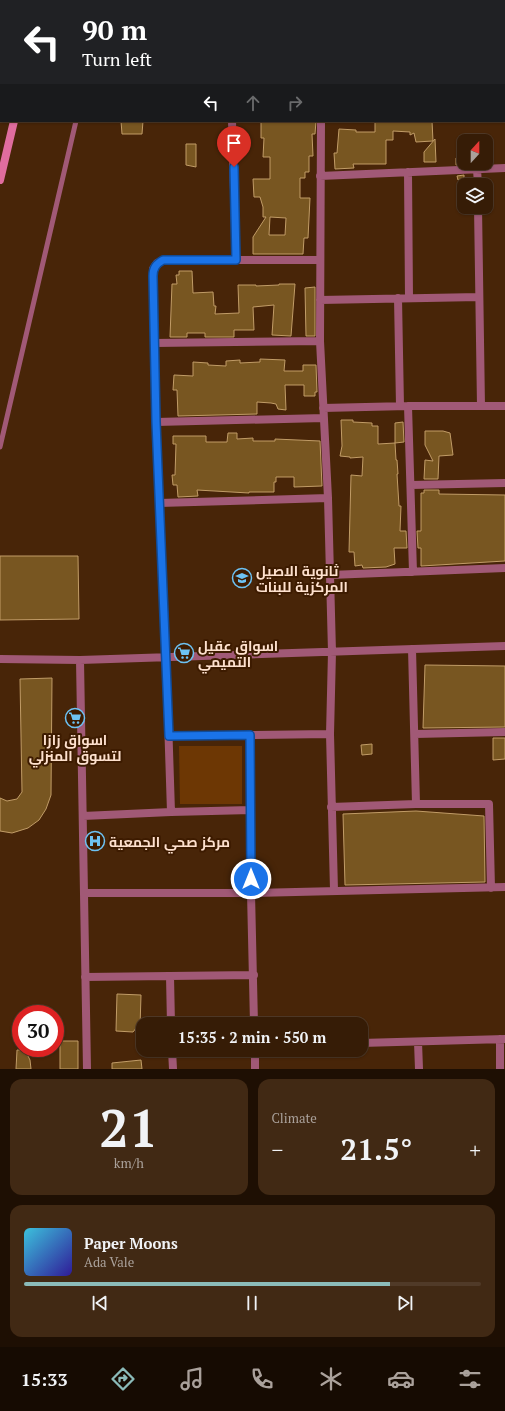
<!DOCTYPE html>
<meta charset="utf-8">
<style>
:root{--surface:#361c06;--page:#412914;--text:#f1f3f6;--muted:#aaa19b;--line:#503a28;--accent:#8bbbb9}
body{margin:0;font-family:"PT Serif",Cairo,serif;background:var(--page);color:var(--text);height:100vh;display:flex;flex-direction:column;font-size:15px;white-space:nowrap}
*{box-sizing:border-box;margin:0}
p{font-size:13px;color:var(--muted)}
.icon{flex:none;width:22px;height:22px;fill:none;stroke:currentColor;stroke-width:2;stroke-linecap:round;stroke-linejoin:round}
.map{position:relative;height:1069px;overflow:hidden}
.drawer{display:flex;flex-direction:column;gap:10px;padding:10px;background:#1e0f03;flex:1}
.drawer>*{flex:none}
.guide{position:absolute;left:0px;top:0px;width:505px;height:122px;box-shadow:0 1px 3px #0004,0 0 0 1px var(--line);background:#202124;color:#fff;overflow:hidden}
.needle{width:26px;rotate:21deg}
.controls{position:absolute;left:457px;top:134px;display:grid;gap:8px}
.controls a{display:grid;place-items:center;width:36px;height:36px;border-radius:8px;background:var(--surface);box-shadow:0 1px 3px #0004,0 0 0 1px var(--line);font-size:20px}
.speed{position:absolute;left:12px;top:1005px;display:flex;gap:8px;font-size:20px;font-weight:700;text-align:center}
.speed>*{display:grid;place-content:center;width:52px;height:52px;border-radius:50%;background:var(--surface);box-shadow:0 1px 3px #0004,0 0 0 1px var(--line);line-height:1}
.speed .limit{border:6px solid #d22;background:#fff;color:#111}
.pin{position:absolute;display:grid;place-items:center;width:34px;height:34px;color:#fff;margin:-41px -17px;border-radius:50% 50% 50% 0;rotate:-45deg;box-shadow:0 0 4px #0007}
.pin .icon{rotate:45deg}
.me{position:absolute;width:44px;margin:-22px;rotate:0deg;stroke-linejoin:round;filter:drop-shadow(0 0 3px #0008)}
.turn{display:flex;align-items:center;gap:14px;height:84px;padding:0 16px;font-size:18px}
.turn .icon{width:52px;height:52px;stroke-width:2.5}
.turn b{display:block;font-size:28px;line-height:34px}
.lanes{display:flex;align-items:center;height:38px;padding:0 16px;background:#0003;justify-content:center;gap:20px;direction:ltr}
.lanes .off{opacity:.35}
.big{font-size:30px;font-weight:600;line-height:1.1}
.drawer .card{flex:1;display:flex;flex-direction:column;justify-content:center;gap:6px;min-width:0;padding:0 14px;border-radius:12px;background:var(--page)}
.drawer .dial{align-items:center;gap:0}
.dial b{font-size:52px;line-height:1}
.song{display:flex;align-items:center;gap:12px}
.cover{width:48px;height:48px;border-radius:6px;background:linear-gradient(135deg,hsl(190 70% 55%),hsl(250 70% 35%))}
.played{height:4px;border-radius:2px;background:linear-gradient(90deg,var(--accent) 80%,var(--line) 80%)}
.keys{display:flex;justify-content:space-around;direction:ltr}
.heat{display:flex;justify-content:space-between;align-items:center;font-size:22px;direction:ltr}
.drawer .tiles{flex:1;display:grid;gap:10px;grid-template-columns:1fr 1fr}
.card:last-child{grid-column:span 2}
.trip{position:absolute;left:136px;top:1017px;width:232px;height:40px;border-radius:12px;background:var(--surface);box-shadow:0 1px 3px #0004,0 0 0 1px var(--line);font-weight:600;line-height:40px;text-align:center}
.tabs{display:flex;height:64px;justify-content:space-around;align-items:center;background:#160b02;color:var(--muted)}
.tabs .icon{width:28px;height:28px}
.tabs .on{color:var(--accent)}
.tabs b{font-size:18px;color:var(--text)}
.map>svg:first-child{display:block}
.green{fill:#6d3704}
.building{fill:#785621;stroke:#c19c67;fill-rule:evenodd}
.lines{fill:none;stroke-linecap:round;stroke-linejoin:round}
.lane{stroke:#a15976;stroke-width:5}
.street{stroke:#a15976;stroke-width:8}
.secondary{stroke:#e06d9e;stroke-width:8}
.highway{stroke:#ebc6d3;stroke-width:12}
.route-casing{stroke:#114b97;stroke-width:10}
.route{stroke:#1a73e8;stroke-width:7}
.labels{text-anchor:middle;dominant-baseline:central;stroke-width:4;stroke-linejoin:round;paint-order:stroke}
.poi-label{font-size:14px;font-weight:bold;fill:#fee1ce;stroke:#3d1b00;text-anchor:start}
</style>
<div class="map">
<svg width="505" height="1069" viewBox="0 0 505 1069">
<rect width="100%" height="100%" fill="#482508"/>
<path class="green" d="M179 746H242V804H180Z"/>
<path class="building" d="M121 121H143L142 134H122Z
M261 121H316L315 134H312L313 156H309V172H305V178H300V198H310L308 238H304L303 254H253V237L266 217H263V207L260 197H254L253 179H270V157H263L264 138H261ZM270 217 286 218 285 235H269Z
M410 121H432L433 141 416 142 414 133 410 135V132L393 131V140H386V164H353L354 168 335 169 334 153H337L339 129 356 130V132H375V122H410Z
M435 139 436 162H424V152Z
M186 144H196V167L186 165Z
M464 153V164L456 165V158Z
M464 175V180H458L457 176Z
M179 271H192L193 293 213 292 214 306H216L215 314 239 313 238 285H256V286L279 285V284H295L291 336 272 335 274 305 253 307 254 330H234V337H205V333H187V337H170L172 284H177L176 275H179Z
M315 287V336H306L305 288Z
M260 359 285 360 284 371H303V365H316L317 392H315V396H304V385H285L286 410 278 409 276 404 271 403 257 402V414L178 416 177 390H173L174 375 193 376V362L208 363V365L226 366V361L240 360V363L260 362Z
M341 420H353V422L372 423V426H378V444L395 443 396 460H397L398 474H397L399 506H401L400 531H406L407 548H394L395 564 386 567 363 568 362 565 355 566 354 552H349L351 475 362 476 363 457 350 458V457L340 456 342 446Z
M403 422 404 442 395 443V423Z
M425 431H443L450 433 453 455 439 456 438 479H424L425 460 433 461 425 445Z
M228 433H237V439L253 438V441H275V439L320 441 322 486 294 487V477H276V482H274V492H249V493L197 490 198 496 178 497 177 485H173L172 475H175L176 444H173V436H206V442H227Z
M424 490H439V494L505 495V561L421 566V548H418L417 531H421V493H424Z
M0 556H78L79 619 0 620Z
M425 665 505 666V727L423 728Z
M52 678 51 795 46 809 39 820 28 828 12 833 0 831V798L7 801 17 799 22 792 20 679Z
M493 738H505V759L493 760Z
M372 744V754L362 755 361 745Z
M416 811 484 816 485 882 345 885 343 814Z
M117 994 141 995 140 1027H137L133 1032 116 1031Z
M60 1041H78V1069H60Z
M17 1050H25L30 1060 31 1069H16Z
M141 1060 142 1069H112V1063Z"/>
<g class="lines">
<path class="lane" d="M0 447 76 121"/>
<path class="street" d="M400 0V1
M476 0V1
M233 1V0
M323 1V0
M504 100H505
M232 121 236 260
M321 121 320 341 328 498 332 652 330 734 334 890
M477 169 478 185
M408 172 409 298
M320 176 505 168
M478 207 481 406
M398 298 400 406
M320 300 479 297
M154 343 320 341
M408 406 413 572
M323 408 408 406H505
M156 422 324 418
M411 485 505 483
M159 503 328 498
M330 575 505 568
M412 649 416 804
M0 659 80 660 505 646
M80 660 87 1069
M415 734 505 732
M250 735 251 893 254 1024
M169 736 330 734
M331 807 416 804H489L491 888
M171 812 166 657 156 422 153 269 157 263 163 260H320
M83 816 171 812 251 810
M84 893H251L505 887
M170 976 171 1024
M85 977 254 975
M500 1039V1069
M418 1042 419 1069
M361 1043 505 1039
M172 1050 173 1069
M255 1050V1069"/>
<path class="secondary" d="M42 1V0
M0 180 14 121"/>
<path class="highway" d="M9 1V0
M0 40 1 36"/>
</g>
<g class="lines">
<defs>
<path id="route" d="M234 167 236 260H163C156 264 153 268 153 276L156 422 169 736 250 735 251 879"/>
</defs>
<use href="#route" class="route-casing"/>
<use href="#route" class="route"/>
</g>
<defs>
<symbol id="school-ring" viewBox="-11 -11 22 22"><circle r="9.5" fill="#3d1b00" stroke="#6dc2f3" stroke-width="1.5"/><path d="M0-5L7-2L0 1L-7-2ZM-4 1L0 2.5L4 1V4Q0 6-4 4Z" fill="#6dc2f3"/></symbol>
<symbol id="supermarket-ring" viewBox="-11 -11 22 22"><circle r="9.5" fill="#3d1b00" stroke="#6dc2f3" stroke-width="1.5"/><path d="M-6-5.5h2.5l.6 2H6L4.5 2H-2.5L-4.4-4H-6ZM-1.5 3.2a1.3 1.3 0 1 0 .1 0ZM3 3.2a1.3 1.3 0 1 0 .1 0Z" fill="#6dc2f3"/></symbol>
<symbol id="hospital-ring" viewBox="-11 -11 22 22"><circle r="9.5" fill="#3d1b00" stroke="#6dc2f3" stroke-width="1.5"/><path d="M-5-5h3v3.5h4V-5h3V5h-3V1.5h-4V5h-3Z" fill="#6dc2f3"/></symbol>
</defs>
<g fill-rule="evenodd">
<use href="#school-ring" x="231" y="567" width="22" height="22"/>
<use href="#supermarket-ring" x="173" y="642" width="22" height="22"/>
<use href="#supermarket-ring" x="64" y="707" width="22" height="22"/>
<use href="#hospital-ring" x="84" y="830" width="22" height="22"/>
</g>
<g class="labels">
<g class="poi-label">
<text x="256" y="570">ثانوية الاصيل<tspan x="256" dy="16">المركزية للبنات</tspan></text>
<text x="198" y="645">اسواق عقيل<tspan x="198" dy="16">التميمي</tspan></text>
<text x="75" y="739" text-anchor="middle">اسواق زازا<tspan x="75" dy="16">لتسوق المنزلي</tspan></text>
<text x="109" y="841">مركز صحي الجمعية</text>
</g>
</g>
</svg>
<div class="controls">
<a><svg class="needle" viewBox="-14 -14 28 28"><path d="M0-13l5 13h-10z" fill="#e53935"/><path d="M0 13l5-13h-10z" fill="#aaa19b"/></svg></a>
<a><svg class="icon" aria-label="layers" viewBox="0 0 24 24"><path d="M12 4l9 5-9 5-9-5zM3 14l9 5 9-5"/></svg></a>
</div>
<div class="speed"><div class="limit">30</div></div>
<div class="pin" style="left:234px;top:167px;background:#d93025"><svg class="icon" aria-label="arrive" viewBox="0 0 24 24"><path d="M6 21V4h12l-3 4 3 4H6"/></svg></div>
<svg class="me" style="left:251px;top:879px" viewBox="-20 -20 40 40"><circle r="17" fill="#1a73e8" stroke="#fff" stroke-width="3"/><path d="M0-11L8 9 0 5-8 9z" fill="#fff"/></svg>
<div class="trip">15:35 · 2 min · 550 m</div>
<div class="guide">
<div class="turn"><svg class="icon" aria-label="left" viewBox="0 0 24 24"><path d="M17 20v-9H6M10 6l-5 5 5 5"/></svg><div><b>90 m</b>Turn left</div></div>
<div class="lanes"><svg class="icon" aria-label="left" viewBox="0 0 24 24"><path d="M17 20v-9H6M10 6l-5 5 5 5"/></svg><svg class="icon off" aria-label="ahead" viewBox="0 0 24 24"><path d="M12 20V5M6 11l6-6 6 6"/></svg><svg class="icon off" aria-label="right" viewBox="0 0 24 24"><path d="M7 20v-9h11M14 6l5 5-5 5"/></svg></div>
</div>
</div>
<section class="drawer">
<div class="tiles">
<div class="card dial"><b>21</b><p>km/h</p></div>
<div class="card"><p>Climate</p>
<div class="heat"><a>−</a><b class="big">21.5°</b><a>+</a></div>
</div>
<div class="card">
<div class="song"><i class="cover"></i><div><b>Paper Moons</b><p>Ada Vale</p></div></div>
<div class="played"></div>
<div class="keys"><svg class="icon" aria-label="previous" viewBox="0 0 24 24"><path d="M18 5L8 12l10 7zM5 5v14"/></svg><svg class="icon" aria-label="pause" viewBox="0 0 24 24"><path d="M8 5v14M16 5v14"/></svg><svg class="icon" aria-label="next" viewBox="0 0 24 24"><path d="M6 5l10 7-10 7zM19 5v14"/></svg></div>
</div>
</div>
</section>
<nav class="tabs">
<b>15:33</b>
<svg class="icon on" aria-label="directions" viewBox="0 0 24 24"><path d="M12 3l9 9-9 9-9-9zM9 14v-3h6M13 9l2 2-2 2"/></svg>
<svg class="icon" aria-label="music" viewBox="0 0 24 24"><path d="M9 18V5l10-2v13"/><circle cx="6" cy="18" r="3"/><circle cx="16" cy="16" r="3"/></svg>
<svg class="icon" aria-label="phone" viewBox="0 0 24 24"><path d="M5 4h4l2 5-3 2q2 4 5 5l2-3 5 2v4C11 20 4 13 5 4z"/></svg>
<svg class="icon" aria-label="climate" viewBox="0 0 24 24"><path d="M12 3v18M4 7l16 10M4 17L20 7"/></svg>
<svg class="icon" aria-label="car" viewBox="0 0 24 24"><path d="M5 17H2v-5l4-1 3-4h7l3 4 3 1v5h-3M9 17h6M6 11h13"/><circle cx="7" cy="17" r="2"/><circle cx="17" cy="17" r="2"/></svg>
<svg class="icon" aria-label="filters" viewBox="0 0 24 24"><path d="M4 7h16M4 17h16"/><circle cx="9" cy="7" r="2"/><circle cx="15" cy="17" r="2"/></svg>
</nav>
